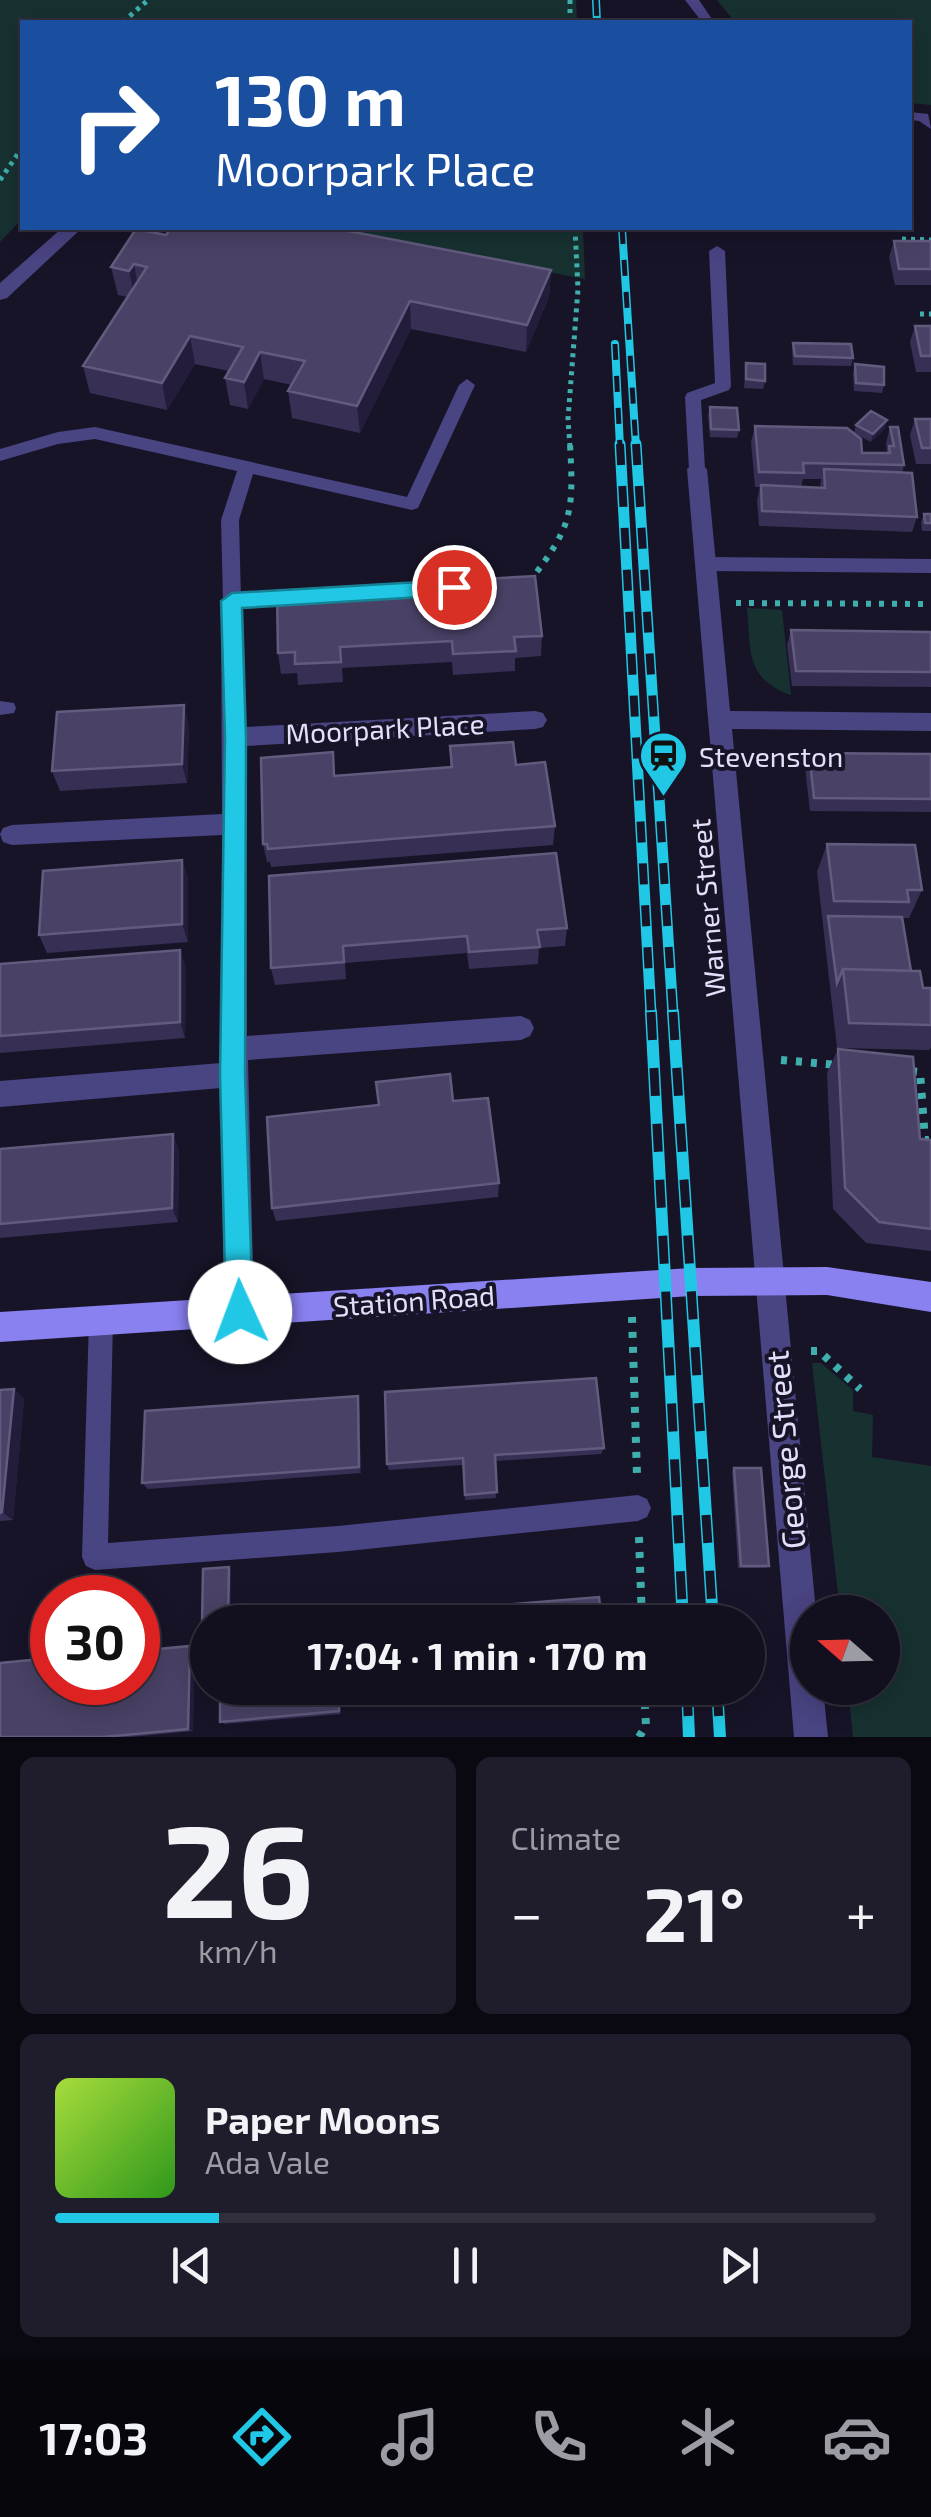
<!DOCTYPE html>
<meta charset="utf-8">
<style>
:root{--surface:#120f1e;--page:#1f1d2b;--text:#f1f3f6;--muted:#9c9ca4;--line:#312f3c;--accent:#21c8e5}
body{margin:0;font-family:"Exo 2",sans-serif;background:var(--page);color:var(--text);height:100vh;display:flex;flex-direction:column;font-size:38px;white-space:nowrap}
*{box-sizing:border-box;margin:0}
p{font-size:32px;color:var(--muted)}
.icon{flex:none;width:55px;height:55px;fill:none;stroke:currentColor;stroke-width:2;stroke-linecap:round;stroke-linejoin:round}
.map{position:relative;height:1737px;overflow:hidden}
.drawer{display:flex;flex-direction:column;gap:20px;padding:20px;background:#0a0810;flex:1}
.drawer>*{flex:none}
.guide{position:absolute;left:20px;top:20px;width:892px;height:210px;border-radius:0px;box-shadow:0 5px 25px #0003,0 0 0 2px var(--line);background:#1a4fa0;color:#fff;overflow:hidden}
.needle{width:65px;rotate:290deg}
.controls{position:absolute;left:790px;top:1595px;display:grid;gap:20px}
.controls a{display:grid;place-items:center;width:110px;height:110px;border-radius:50%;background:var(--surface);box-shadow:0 5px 25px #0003,0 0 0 2px var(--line);font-size:50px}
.speed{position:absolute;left:30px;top:1575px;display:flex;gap:20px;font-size:50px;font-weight:700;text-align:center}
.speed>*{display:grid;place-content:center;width:130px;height:130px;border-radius:50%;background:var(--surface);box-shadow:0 5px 25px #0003,0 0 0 2px var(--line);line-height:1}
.speed .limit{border:15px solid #d22;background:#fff;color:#111}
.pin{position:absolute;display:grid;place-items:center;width:85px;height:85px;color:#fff;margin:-42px;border:5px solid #fff;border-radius:50%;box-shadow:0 2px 10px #0007}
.me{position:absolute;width:110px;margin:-55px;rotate:358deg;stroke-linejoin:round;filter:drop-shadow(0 0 8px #0008)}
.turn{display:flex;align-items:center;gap:35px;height:210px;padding:0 30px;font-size:45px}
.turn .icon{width:130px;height:130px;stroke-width:2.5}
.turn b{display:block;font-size:70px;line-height:85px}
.big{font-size:75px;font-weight:700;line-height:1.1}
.drawer .tile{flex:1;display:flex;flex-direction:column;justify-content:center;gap:15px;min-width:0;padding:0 35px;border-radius:15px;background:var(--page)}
.drawer .dial{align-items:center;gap:0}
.dial b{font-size:130px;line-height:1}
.song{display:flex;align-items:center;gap:30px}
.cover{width:120px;height:120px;border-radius:15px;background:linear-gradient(135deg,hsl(80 70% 55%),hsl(110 70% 35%))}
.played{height:10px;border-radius:5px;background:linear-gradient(90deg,var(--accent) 20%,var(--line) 20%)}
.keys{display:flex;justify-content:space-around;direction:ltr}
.heat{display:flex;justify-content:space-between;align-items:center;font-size:55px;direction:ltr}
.drawer .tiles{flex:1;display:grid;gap:20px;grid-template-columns:1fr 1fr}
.tile:last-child{grid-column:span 2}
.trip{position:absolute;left:190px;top:1605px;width:575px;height:100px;border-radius:50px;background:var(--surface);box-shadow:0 5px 25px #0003,0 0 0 2px var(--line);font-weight:700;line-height:100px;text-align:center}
.tab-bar{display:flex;height:160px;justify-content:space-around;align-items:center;background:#07060c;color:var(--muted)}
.tab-bar .icon{width:70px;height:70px}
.tab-bar .selected{color:var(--accent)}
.tab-bar b{font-size:45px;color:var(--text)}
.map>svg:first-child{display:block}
.green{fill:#173131}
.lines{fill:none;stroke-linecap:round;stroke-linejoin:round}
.path-far2{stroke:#3fafad;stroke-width:5;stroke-dasharray:4 5;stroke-linecap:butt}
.path-far1{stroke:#3fafad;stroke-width:6;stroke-dasharray:5 8;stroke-linecap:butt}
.path{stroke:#3fafad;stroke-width:8;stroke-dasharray:6 9;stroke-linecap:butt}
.lane{fill:#494482;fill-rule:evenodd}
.street{fill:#494482;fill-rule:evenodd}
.secondary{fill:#8981f0;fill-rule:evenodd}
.rail-far2-casing{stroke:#21c8e5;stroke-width:8}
.rail-far1-casing{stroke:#21c8e5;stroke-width:11}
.rail-casing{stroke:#21c8e5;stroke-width:12}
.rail-far2{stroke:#181428;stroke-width:5;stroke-dasharray:16;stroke-linecap:butt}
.rail-far1{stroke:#181428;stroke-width:8;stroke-dasharray:21;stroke-linecap:butt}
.rail{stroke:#181428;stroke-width:9;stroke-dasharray:28;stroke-linecap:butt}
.wall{fill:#382f54;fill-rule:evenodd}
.shaded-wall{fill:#231c3b}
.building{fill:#4a4266;stroke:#625b7d;stroke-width:2.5}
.route{fill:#21c8e5;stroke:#158295;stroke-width:2.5}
.labels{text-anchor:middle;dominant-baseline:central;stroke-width:8;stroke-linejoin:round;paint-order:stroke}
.street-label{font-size:28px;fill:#e3dffb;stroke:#181428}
.poi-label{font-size:28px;fill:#e3dffb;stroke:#181428;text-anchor:start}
.near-street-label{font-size:32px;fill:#e3dffb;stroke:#181428}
</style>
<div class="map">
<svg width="931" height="1737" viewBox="0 0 931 1737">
<rect width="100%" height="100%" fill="#181428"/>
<path class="green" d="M0 0H576L577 22H22V219L0 242Z
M717 0H931V105L910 103V22H735Z
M317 228H583L585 279Z
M747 608 782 610 791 695C745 679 751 650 747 608Z
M812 1363H821L853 1390V1411L873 1415 872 1457 931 1466V1737H853L848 1688H882V1612H840Z"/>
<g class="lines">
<path class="path-far2" d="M570 0V22
M123 22 148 0
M0 180 22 148
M902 239 931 240
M920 314H931
M570 447 568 419 578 289 575 228"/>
<path class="path-far1" d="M529 582C572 527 574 513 570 444
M736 603 931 604"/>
<path class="path" d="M781 1060 838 1065
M911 1071 920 1072 925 1140H931
M632 1317 637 1475
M811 1351H819L860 1389
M639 1537 642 1622
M639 1737 646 1726 644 1688"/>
<path class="lane" d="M685 0H699L714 22H702Z
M910 112 928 114 931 129 919 121 910 120Z
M717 246 725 251 731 386 729 390 701 400 705 469 697 475 689 469 685 397 687 393 715 383 709 251Z
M467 379 475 385 418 508 412 510 253 474 239 520 241 601 232 608 223 601 221 520 237 471 95 439 58 444 0 461V449L58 432 95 427 407 497 459 385Z
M706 557 931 559V573L706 571 697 564Z
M0 701 14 703 16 708 14 713 0 715Z
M101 1308 109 1312 113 1320 108 1543 338 1526 638 1495 647 1499 651 1508 647 1517 638 1521 338 1552 95 1570 86 1566 82 1557 89 1320 93 1312Z"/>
<path class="street" d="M62 228H82L7 298 0 300V283Z
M697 462 707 469 730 711 931 713V731L732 729 816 1612H808V1688H823L828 1737H794L687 469Z
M310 588 318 590 321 596 318 602 243 609 246 727 535 711 543 713 547 720 543 727 535 729 246 746 247 1036 521 1016 530 1020 534 1028 530 1036 521 1040 248 1060 254 1312 249 1322 239 1327 229 1322 224 1312 221 1088 0 1107V1081L221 1063 222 835 12 845 3 842 0 834 3 828 12 825 222 814 221 601 232 593Z"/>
<path class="secondary" d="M827 1267 931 1282V1312L827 1295 691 1296 0 1342V1312L691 1268Z"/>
<defs>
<path id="rail-far2" d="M596 0 597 22
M622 228 636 447
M615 344 620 447"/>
<path id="rail-far1" d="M620 444 651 1014
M636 444 673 1014"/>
<path id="rail" d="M651 1012 683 1622
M673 1012 713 1622
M687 1688 689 1737
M717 1688 720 1737"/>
</defs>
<use href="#rail-far2" class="rail-far2-casing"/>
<use href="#rail-far1" class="rail-far1-casing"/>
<use href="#rail" class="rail-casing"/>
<use href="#rail-far2" class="rail-far2"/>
<use href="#rail-far1" class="rail-far1"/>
<use href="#rail" class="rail"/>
</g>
<path class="wall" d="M166 235 551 270 549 297 526 352 411 329 360 433 292 418 288 391 292 385 264 379 248 409 230 405 225 378 229 371 195 364 167 410 90 393 83 366 128 297 118 295 111 267Z
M894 241H931V285H895L889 257Z
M915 326H931V372H916L910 342Z
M793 343 853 358 851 366 793 365 792 351Z
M746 363 765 381 763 389 744 388Z
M855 364 884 385 882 393 854 391 853 373Z
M710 407 739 430 737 438 710 437 708 415Z
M915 419H931V464H916L910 435Z
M856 425 885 428 871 442 854 433Z
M755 426 862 453H887L886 443 890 427 904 465 902 473 917 517 912 532 759 526 757 500 760 487H755L751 442ZM803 479H821L820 487H801Z
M924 514H931V531H922L921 522Z
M277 591 542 636 541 656 515 658V671L453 675 452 662 342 668 343 682 298 685 297 673 281 674 278 653Z
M791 630 931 632V687L792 686 787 645Z
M189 725 187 783 60 791 52 771Z
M450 746 516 765 555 826 553 845 271 867 270 862H267L263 844 335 776 450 767Z
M809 753 931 754V812L810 811 805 767Z
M827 844 922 890 909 918H902L911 971 923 988H931V1048L929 1050 837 1048 817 872Z
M182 860 188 879V942L47 953 39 935Z
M269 876 567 928 565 946 539 948 538 964 469 969 467 953 345 963 346 979 275 985 271 968Z
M0 964 186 967 185 1038 0 1053Z
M838 1049 920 1139 931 1140V1251L866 1243 833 1209 827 1073Z
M453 1101 499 1183 498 1197 276 1221 272 1208 379 1105Z
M0 1149H179L178 1222 0 1238Z
M14 1389 24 1399 13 1520 0 1521V1390Z
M359 1403 361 1473 148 1489 142 1483Z
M604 1448 601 1454 495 1461 496 1498 465 1500 463 1465 389 1470 387 1464Z
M734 1468 769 1566 766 1568H738L732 1471Z
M190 1646 194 1649 193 1731 130 1737H0Z
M341 1688V1714L225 1724 220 1722Z
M376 1688H526L378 1701Z"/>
<path class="shaded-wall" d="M134 264 139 292 135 298 129 271Z
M551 270 549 297 526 352 527 325Z
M410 301 411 329 360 433 357 406Z
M190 336 195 364 167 410 162 383Z
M260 352 264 379 248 409 244 382Z
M887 420 885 428 871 442 873 434Z
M184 705 189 725 187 783 182 764Z
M182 860 188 879V942L182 924Z
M180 950 186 967 185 1038 180 1022Z
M173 1134 179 1149 178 1222 172 1208Z
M14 1389 24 1399 13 1520 2 1512Z
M358 1396 359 1403 361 1473 359 1467Z
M229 1567 231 1570V1622H228Z
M190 1646 194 1649 193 1731 188 1729Z
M338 1688H341V1714L339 1711Z"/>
<path class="building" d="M171 228H333L551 270 527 325 410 301 357 406 288 391 305 361 260 352 244 382 225 378 243 347 190 336 162 383 83 366 147 267 134 264 129 271 111 267 136 229 166 235Z
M894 241H931V269H899Z
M915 326H931V356H921Z
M793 343 851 344 853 358 795 356Z
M746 363 765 364V381L746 379Z
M855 364 884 367V385L856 383Z
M710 407 737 408 739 430 711 429Z
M871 411 887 420 873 434 856 425Z
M915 419H931V448H922Z
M755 426 847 428 861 439 862 453H890L889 446H894L890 427H898L904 465 803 463 804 473 759 472Z
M824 469 912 473 917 517 762 511 761 485 825 488Z
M924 514H931V523H925Z
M535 576 542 636 514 637 516 651 453 654 452 641 340 647 341 662 295 664V652L278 653 277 591Z
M791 630 931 632V672L796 671Z
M184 705 182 764 52 771 57 712Z
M513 742 516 765 545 762 555 826 268 849 267 844H263L261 758 333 752 334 776 452 767 450 746Z
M809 753 931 754V799L814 798Z
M827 844 915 845 922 890H907L909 902 834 901Z
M556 853 567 928 537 930 540 947 469 952 467 936 343 946 344 962 271 968 269 876Z
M182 860V924L39 935 43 871Z
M828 916 902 917 911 971 843 969 837 983Z
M180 950V1022L0 1036V964Z
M843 969 920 971 923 988H931V1025L849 1023Z
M838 1049 913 1057 920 1139 931 1140V1229L879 1222 845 1188Z
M450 1074 453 1101 488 1098 499 1183 272 1208 267 1117 379 1105 376 1082Z
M173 1134 172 1208 0 1224V1149Z
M596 1378 604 1448 495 1455 497 1492 465 1495 463 1458 387 1464 385 1392Z
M14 1389 2 1512 0 1513V1390Z
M358 1396 359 1467 142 1483 145 1411Z
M734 1468H761L769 1566H741Z
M229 1567 228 1622 202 1624 203 1569Z
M599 1597 602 1622H373L372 1616Z
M632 1604 633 1622H607L605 1606Z
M190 1646 188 1729 103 1737H0V1663L52 1658V1682H138V1651Z
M220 1688H338L339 1711 220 1722Z
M376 1688H497L377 1698Z"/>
<path class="route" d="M454 580 464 587 454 595 242 608 246 737 245 1075 253 1312 249 1321 240 1325 230 1321 226 1312 220 1075 225 737 221 601 232 593Z"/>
<defs>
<symbol id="station-pin" viewBox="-11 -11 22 30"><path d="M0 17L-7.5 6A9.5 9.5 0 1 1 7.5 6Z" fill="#21c8e5" stroke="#181428"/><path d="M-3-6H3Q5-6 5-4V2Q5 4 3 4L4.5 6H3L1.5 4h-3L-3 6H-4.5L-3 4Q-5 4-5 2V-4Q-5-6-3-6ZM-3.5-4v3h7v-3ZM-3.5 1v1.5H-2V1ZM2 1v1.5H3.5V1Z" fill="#111"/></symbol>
</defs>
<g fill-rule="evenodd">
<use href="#station-pin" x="636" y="728" width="55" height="75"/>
</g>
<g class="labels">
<g class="street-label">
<text transform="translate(385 728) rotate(-3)">Moorpark Place</text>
<text transform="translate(707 908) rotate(-95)">Warner Street</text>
<text transform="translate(414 1300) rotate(-4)">Station Road</text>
</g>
<g class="poi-label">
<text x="699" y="756">Stevenston</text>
</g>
<g class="near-street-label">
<text transform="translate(784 1450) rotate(-95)">George Street</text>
</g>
</g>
</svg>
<div class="controls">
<a><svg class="needle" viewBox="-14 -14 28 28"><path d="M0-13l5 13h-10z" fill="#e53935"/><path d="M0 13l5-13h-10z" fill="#9c9ca4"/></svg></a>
</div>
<div class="speed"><div class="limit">30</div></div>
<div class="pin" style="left:454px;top:587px;background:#d93025"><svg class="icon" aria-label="arrive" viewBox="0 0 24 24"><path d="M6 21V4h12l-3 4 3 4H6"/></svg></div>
<svg class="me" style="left:240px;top:1312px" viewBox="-20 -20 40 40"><circle r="19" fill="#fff"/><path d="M0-13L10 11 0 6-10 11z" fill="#21c8e5"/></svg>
<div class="trip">17:04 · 1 min · 170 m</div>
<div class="guide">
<div class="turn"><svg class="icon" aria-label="right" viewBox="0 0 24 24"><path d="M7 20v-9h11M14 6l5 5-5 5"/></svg><div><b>130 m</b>Moorpark Place</div></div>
</div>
</div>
<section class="drawer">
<div class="tiles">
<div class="tile dial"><b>26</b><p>km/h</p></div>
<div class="tile"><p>Climate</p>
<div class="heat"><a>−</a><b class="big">21°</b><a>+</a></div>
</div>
<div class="tile">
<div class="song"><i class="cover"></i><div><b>Paper Moons</b><p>Ada Vale</p></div></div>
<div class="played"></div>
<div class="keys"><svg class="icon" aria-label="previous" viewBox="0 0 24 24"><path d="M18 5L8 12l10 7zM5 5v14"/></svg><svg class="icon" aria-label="pause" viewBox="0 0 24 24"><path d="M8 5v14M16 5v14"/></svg><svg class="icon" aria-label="next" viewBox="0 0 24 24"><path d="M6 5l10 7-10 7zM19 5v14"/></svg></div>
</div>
</div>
</section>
<nav class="tab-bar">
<b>17:03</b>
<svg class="icon selected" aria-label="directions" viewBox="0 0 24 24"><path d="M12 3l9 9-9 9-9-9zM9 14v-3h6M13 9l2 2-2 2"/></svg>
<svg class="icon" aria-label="music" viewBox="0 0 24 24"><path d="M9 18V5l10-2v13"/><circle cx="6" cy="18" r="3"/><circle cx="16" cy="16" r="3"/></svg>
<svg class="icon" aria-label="phone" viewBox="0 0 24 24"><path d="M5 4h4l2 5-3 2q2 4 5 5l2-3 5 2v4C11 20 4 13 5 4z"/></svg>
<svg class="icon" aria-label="climate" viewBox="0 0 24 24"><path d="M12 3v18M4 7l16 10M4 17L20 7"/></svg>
<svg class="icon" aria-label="car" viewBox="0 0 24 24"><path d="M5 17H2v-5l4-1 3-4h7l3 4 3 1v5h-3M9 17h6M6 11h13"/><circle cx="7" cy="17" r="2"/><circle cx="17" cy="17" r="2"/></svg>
</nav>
